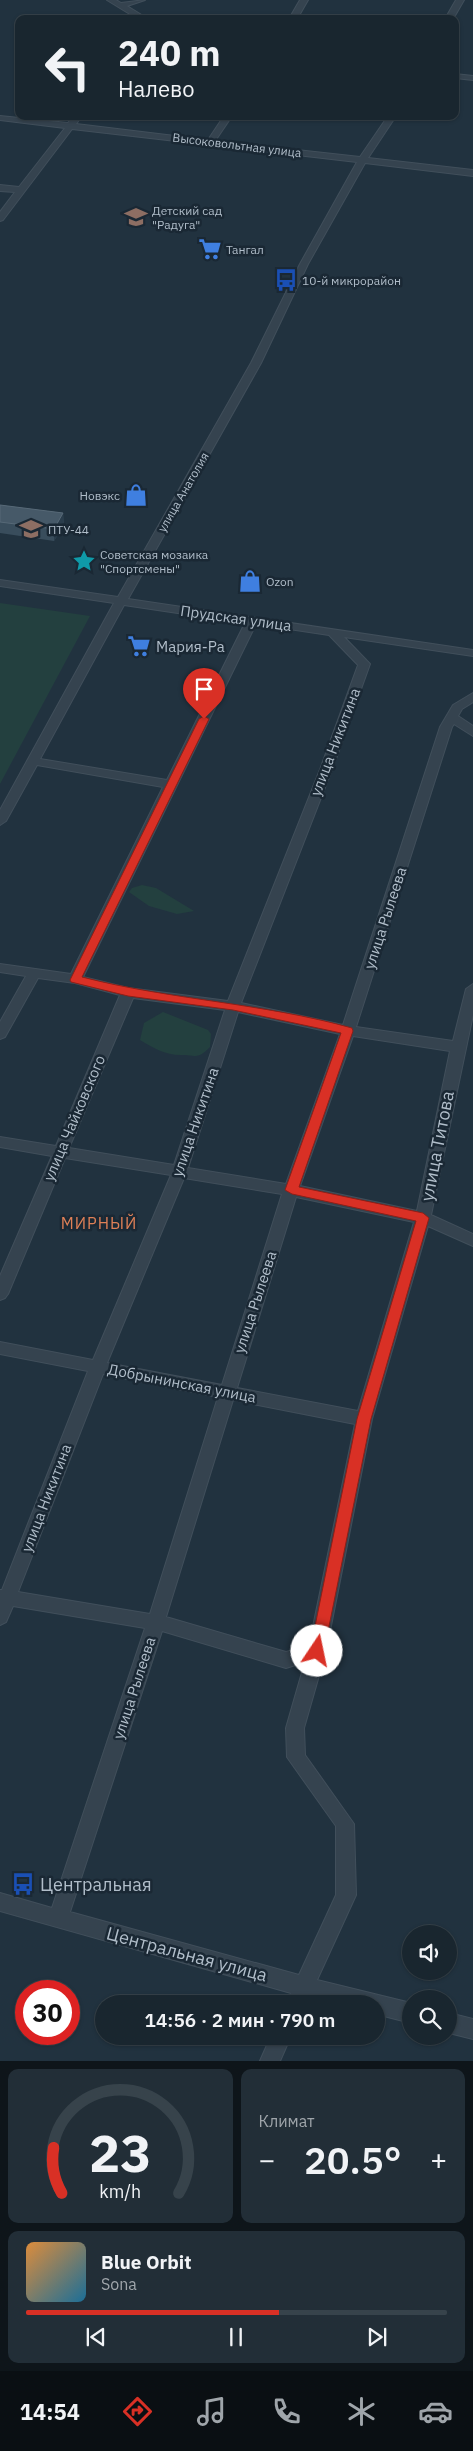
<!DOCTYPE html>
<html lang="ru">
<meta charset="utf-8">
<style>
:root{--surface:#19262f;--page:#222e37;--text:#f1f3f6;--muted:#9fa5aa;--line:#37434b;--accent:#d93025}
body{margin:0;font-family:"IBM Plex Sans",sans-serif;background:var(--page);color:var(--text);height:100vh;display:flex;flex-direction:column;font-size:19px;white-space:nowrap}
*{box-sizing:border-box;margin:0}
p{font-size:16px;color:var(--muted)}
.icon{flex:none;width:28px;height:28px;fill:none;stroke:currentColor;stroke-width:2;stroke-linecap:round;stroke-linejoin:round}
.map{position:relative;height:2061px;overflow:hidden}
.drawer{display:flex;flex-direction:column;gap:8px;padding:8px;background:#0e151a;flex:1}
.drawer>*{flex:none}
.top-card{position:absolute;left:15px;top:15px;width:444px;height:105px;border-radius:10px;box-shadow:0 1px 4px #0004,0 0 0 1px var(--line);background:#19262f;color:var(--text);overflow:hidden}
.fabs{position:absolute;left:402px;top:1925px;display:grid;gap:10px}
.fabs a{display:grid;place-items:center;width:55px;height:55px;border-radius:50%;background:var(--surface);box-shadow:0 1px 4px #0004,0 0 0 1px var(--line);font-size:25px}
.speed{position:absolute;left:15px;top:1980px;display:flex;gap:10px;font-size:25px;font-weight:700;text-align:center}
.speed>*{display:grid;place-content:center;width:65px;height:65px;border-radius:50%;background:var(--surface);box-shadow:0 1px 4px #0004,0 0 0 1px var(--line);line-height:1}
.speed .limit{border:8px solid #d22;background:#fff;color:#111}
.pin{position:absolute;display:grid;place-items:center;width:42px;height:42px;color:#fff;margin:-51px -21px;border-radius:50% 50% 50% 0;rotate:-45deg;box-shadow:0 0 5px #0007}
.pin .icon{rotate:45deg}
.me{position:absolute;width:55px;margin:-28px;rotate:11deg;stroke-linejoin:round;filter:drop-shadow(0 0 4px #0008)}
.turn{display:flex;align-items:center;gap:18px;height:105px;padding:0 20px;font-size:22px}
.turn .icon{width:65px;height:65px;stroke-width:2.5}
.turn b{display:block;font-size:35px;line-height:42px}
.big{font-size:38px;font-weight:600;line-height:1.1}
.drawer .tile{flex:1;display:flex;flex-direction:column;justify-content:center;gap:8px;min-width:0;padding:0 18px;border-radius:10px;background:var(--page)}
.drawer .dial{align-items:center;gap:0}
.dial svg{height:130px;overflow:visible;fill:none;stroke:var(--line);stroke-width:7;stroke-linecap:round;text-anchor:middle}
.dial text{fill:var(--text);stroke:none}
.song{display:flex;align-items:center;gap:15px}
.cover{width:60px;height:60px;border-radius:8px;background:linear-gradient(135deg,hsl(30 70% 55%),hsl(200 70% 35%))}
.played{height:5px;border-radius:2px;background:linear-gradient(90deg,var(--accent) 60%,var(--line) 60%)}
.keys{display:flex;justify-content:space-around;direction:ltr}
.heat{display:flex;justify-content:space-between;align-items:center;font-size:28px;direction:ltr}
.drawer .tiles{flex:1;display:grid;gap:8px;grid-template-columns:1fr 1fr}
.tile:last-child{grid-column:span 2}
.trip{position:absolute;left:95px;top:1995px;width:290px;height:50px;border-radius:25px;background:var(--surface);box-shadow:0 1px 4px #0004,0 0 0 1px var(--line);font-weight:600;line-height:50px;text-align:center}
.tabs{display:flex;height:80px;justify-content:space-around;align-items:center;background:#0a0f13;color:var(--muted)}
.tabs .icon{width:35px;height:35px}
.tabs .on{color:var(--accent)}
.tabs b{font-size:22px;color:var(--text)}
.map>svg:first-child{display:block}
.green{fill:#23403f}
.lines{fill:none;stroke-linecap:round;stroke-linejoin:round}
.minor-casing{stroke:#414f5b;stroke-width:2}
.minor{fill:#35434f;fill-rule:evenodd}
.wall{fill:#394d5c}
.shaded-wall{fill:#2a3d4c}
.building{fill:#465968;stroke:#576977}
.route{fill:#d93025;stroke:#8d1f18}
.labels{text-anchor:middle;dominant-baseline:central;stroke-width:5;stroke-linejoin:round;paint-order:stroke}
.far-street-label{font-size:12px;fill:#b1beca;stroke:#1a2834}
.far-poi-label{font-size:12px;fill:#b1beca;stroke:#1a2834;text-anchor:start}
.street-label{font-size:15px;fill:#b1beca;stroke:#1a2834}
.poi-label{font-size:15px;fill:#b1beca;stroke:#1a2834;text-anchor:start}
.neighbourhood-label{font-size:16px;letter-spacing:1px;fill:#df8057;stroke:#1a2834}
.near-street-label{font-size:18px;fill:#b1beca;stroke:#1a2834}
.near-poi-label{font-size:18px;fill:#b1beca;stroke:#1a2834;text-anchor:start}
</style>
<div class="map">
<svg width="473" height="2061" viewBox="0 0 473 2061">
<rect width="100%" height="100%" fill="#21323f"/>
<path class="green" d="M0 603 90 616 0 784Z
M142 885 156 888 194 911 177 914 149 906 129 892 132 888Z
M163 1012 208 1030 211 1034 210 1047C197 1060 197 1055 181 1055 164 1055 154 1048 140 1040L144 1023Z"/>
<g class="lines">
<defs>
<path id="minor" d="M107 0H116L121 3 145 0 127 6 148 19H138Z
M300 0H308L297 19H289Z
M456 0H464L453 19H445Z
M455 74 473 76V80L455 78Z
M0 116 68 123 74 116H82L76 124 208 140 224 116H232L215 141 360 157 388 116H396L368 158 473 170V176L365 163 308 264 261 363 128 599 473 650V656L344 637 370 664 333 767 241 1003 343 1025 440 727 453 705 473 693V702L462 709 458 716 473 726V736L454 724 452 727 356 1027 453 1041 466 989 473 984V1015L431 1215 473 1234V1246L428 1226 372 1419 326 1651 304 1728 305 1755 354 1824 356 1895 317 1980 411 2003V2023L376 2014V2004H336L309 1997 306 2004H286L291 1993 0 1911V1893L52 1908 145 1628 13 1606 6 1622 0 1625V1590H2L88 1371 0 1354V1342L93 1360 171 1175 65 1158 8 1294 5 1298 0 1300V1276L52 1156 0 1147V1137L56 1146 120 995 75 983 38 978 5 1037 0 1039V1022L26 976 0 972V964L71 974 163 787 37 765 6 821 0 825V810L114 603 0 586V580L118 597 251 363 300 264 357 162 72 129 3 220 0 221V212L15 192 0 191V185L19 187 65 128 0 120ZM124 605 245 623 167 780 40 759ZM256 624 329 635 358 665 321 767 228 1001 128 988 83 977ZM133 998 225 1010 174 1165 69 1148ZM238 1012 340 1034 286 1184 188 1168ZM353 1036 450 1051 417 1211 300 1186ZM184 1178 282 1194 222 1385 107 1363ZM296 1197 414 1222 358 1411 237 1388ZM103 1374 218 1397 150 1614 18 1592ZM233 1400 355 1424 309 1646 286 1652 166 1617ZM162 1631 286 1668 305 1662 286 1728 287 1757 336 1826V1895L299 1975 70 1912Z
M449 2013 473 2019V2039L449 2033Z
M271 2036H291L280 2061H260Z"/>
</defs>
<use href="#minor" class="minor-casing"/>
<use href="#minor" class="minor"/>
</g>
<path class="wall" d="M0 505 63 513 64 525 54 541 0 533Z"/>
<path class="shaded-wall" d="M63 513 64 525 54 541V529Z"/>
<path class="building" d="M0 505 63 513 54 529 0 522Z"/>
<path class="route" d="M204 716 209 719 82 977C171 1000 263 1003 352 1028L353 1031 299 1187 423 1213 429 1218 371 1419 324 1651 322 1655 317 1657 312 1655 310 1651 357 1419 416 1221 292 1194 285 1190 341 1033 233 1010 128 996 71 982 70 980 199 719Z"/>
<defs>
<symbol id="school-bare" viewBox="-9 -9 18 18"><path d="M0-5L7-2L0 1L-7-2ZM-4 1L0 2.5L4 1V4Q0 6-4 4Z" fill="#8d6e63" stroke="#1a2834" stroke-width="2.5" paint-order="stroke"/></symbol>
<symbol id="supermarket-bare" viewBox="-9 -9 18 18"><path d="M-6-5.5h2.5l.6 2H6L4.5 2H-2.5L-4.4-4H-6ZM-1.5 3.2a1.3 1.3 0 1 0 .1 0ZM3 3.2a1.3 1.3 0 1 0 .1 0Z" fill="#3f7fe0" stroke="#1a2834" stroke-width="2.5" paint-order="stroke"/></symbol>
<symbol id="bus-bare" viewBox="-9 -9 18 18"><path d="M-5-6H5V4H4V6H2V4H-2V6H-4V4H-5ZM-3.5-4V0h7V-4ZM-3.5 1.2v1.5H-2V1.2ZM2 1.2v1.5H3.5V1.2Z" fill="#1a4fb4" stroke="#1a2834" stroke-width="2.5" paint-order="stroke"/></symbol>
<symbol id="shop-bare" viewBox="-9 -9 18 18"><path d="M-5-2.5h2.3a2.7 3.5 0 0 1 5.4 0H5L5.5 6h-11ZM-1.5-2.5h3a1.5 2.3 0 0 0-3 0Z" fill="#3f7fe0" stroke="#1a2834" stroke-width="2.5" paint-order="stroke"/></symbol>
<symbol id="university-bare" viewBox="-9 -9 18 18"><path d="M0-5L7-2L0 1L-7-2ZM-4 1L0 2.5L4 1V4Q0 6-4 4Z" fill="#8d6e63" stroke="#1a2834" stroke-width="2.5" paint-order="stroke"/></symbol>
<symbol id="sight-bare" viewBox="-9 -9 18 18"><path d="M0-6L1.8-2.2L6-1.7L2.9 1.2L3.7 5.4L0 3.3L-3.7 5.4L-2.9 1.2L-6-1.7L-1.8-2.2Z" fill="#0f9aa8" stroke="#1a2834" stroke-width="2.5" paint-order="stroke"/></symbol>
</defs>
<g fill-rule="evenodd">
<use href="#school-bare" x="120" y="201" width="32" height="32"/>
<use href="#supermarket-bare" x="194" y="233" width="32" height="32"/>
<use href="#bus-bare" x="270" y="264" width="32" height="32"/>
<use href="#shop-bare" x="120" y="479" width="32" height="32"/>
<use href="#university-bare" x="15" y="513" width="32" height="32"/>
<use href="#sight-bare" x="68" y="545" width="32" height="32"/>
<use href="#shop-bare" x="234" y="565" width="32" height="32"/>
<use href="#supermarket-bare" x="123" y="630" width="32" height="32"/>
<use href="#bus-bare" x="7" y="1868" width="32" height="32"/>
</g>
<g class="labels">
<g class="far-street-label">
<text transform="translate(237 145) rotate(7)">Высоковольтная улица</text>
<text transform="translate(183 492) rotate(-60)">улица Анатолия</text>
</g>
<g class="far-poi-label">
<text x="152" y="210">Детский сад<tspan x="152" dy="14">"Радуга"</tspan></text>
<text x="226" y="249">Тангал</text>
<text x="302" y="280">10-й микрорайон</text>
<text x="120" y="495" text-anchor="end">Новэкс</text>
<text x="48" y="529">ПТУ-44</text>
<text x="100" y="554">Советская мозаика<tspan x="100" dy="14">"Спортсмены"</tspan></text>
<text x="266" y="581">Ozon</text>
</g>
<g class="street-label">
<text transform="translate(236 618) rotate(8)">Прудская улица</text>
<text transform="translate(335 742) rotate(-69)">улица Никитина</text>
<text transform="translate(385 918) rotate(-72)">улица Рылеева</text>
<text transform="translate(74 1118) rotate(-67)">улица Чайковского</text>
<text transform="translate(195 1122) rotate(-71)">улица Никитина</text>
<text transform="translate(255 1302) rotate(-72)">улица Рылеева</text>
<text transform="translate(182 1383) rotate(11)">Добрынинская улица</text>
<text transform="translate(46 1498) rotate(-69)">улица Никитина</text>
<text transform="translate(134 1688) rotate(-72)">улица Рылеева</text>
</g>
<g class="poi-label">
<text x="156" y="646">Мария-Ра</text>
</g>
<g class="neighbourhood-label">
<text x="99" y="1223">МИРНЫЙ</text>
</g>
<g class="near-street-label">
<text transform="translate(437 1146) rotate(-79)">улица Титова</text>
<text transform="translate(187 1954) rotate(15)">Центральная улица</text>
</g>
<g class="near-poi-label">
<text x="40" y="1884">Центральная</text>
</g>
</g>
</svg>
<div class="fabs">
<a><svg class="icon" aria-label="sound" viewBox="0 0 24 24"><path d="M4 9h4l5-4v14l-5-4H4zM17 9q2 3 0 6"/></svg></a>
<a><svg class="icon" aria-label="search" viewBox="0 0 24 24"><circle cx="10" cy="10" r="6"/><path d="M15 15l6 6"/></svg></a>
</div>
<div class="speed"><div class="limit">30</div></div>
<div class="pin" style="left:204px;top:719px;background:#d93025"><svg class="icon" aria-label="arrive" viewBox="0 0 24 24"><path d="M6 21V4h12l-3 4 3 4H6"/></svg></div>
<svg class="me" style="left:317px;top:1651px" viewBox="-20 -20 40 40"><circle r="19" fill="#fff"/><path d="M0-13L10 11 0 6-10 11z" fill="#d93025"/></svg>
<div class="trip">14:56 · 2 мин · 790 m</div>
<div class="top-card">
<div class="turn"><svg class="icon" aria-label="left" viewBox="0 0 24 24"><path d="M17 20v-9H6M10 6l-5 5 5 5"/></svg><div><b>240 m</b>Налево</div></div>
</div>
</div>
<section class="drawer">
<div class="tiles">
<div class="tile dial"><svg viewBox="0 0 100 80">
<path d="M14 69A42 42 0 1 1 86 69"/>
<path d="M14 69A42 42 0 0 1 9 41" stroke="#d93025"/>
<text x="50" y="56" font-size="32" font-weight="700">23</text>
<text x="50" y="72" font-size="11">km/h</text>
</svg></div>
<div class="tile"><p>Климат</p>
<div class="heat"><a>−</a><b class="big">20.5°</b><a>+</a></div>
</div>
<div class="tile">
<div class="song"><i class="cover"></i><div><b>Blue Orbit</b><p>Sona</p></div></div>
<div class="played"></div>
<div class="keys"><svg class="icon" aria-label="previous" viewBox="0 0 24 24"><path d="M18 5L8 12l10 7zM5 5v14"/></svg><svg class="icon" aria-label="pause" viewBox="0 0 24 24"><path d="M8 5v14M16 5v14"/></svg><svg class="icon" aria-label="next" viewBox="0 0 24 24"><path d="M6 5l10 7-10 7zM19 5v14"/></svg></div>
</div>
</div>
</section>
<nav class="tabs">
<b>14:54</b>
<svg class="icon on" aria-label="directions" viewBox="0 0 24 24"><path d="M12 3l9 9-9 9-9-9zM9 14v-3h6M13 9l2 2-2 2"/></svg>
<svg class="icon" aria-label="music" viewBox="0 0 24 24"><path d="M9 18V5l10-2v13"/><circle cx="6" cy="18" r="3"/><circle cx="16" cy="16" r="3"/></svg>
<svg class="icon" aria-label="phone" viewBox="0 0 24 24"><path d="M5 4h4l2 5-3 2q2 4 5 5l2-3 5 2v4C11 20 4 13 5 4z"/></svg>
<svg class="icon" aria-label="climate" viewBox="0 0 24 24"><path d="M12 3v18M4 7l16 10M4 17L20 7"/></svg>
<svg class="icon" aria-label="car" viewBox="0 0 24 24"><path d="M5 17H2v-5l4-1 3-4h7l3 4 3 1v5h-3M9 17h6M6 11h13"/><circle cx="7" cy="17" r="2"/><circle cx="17" cy="17" r="2"/></svg>
</nav>
